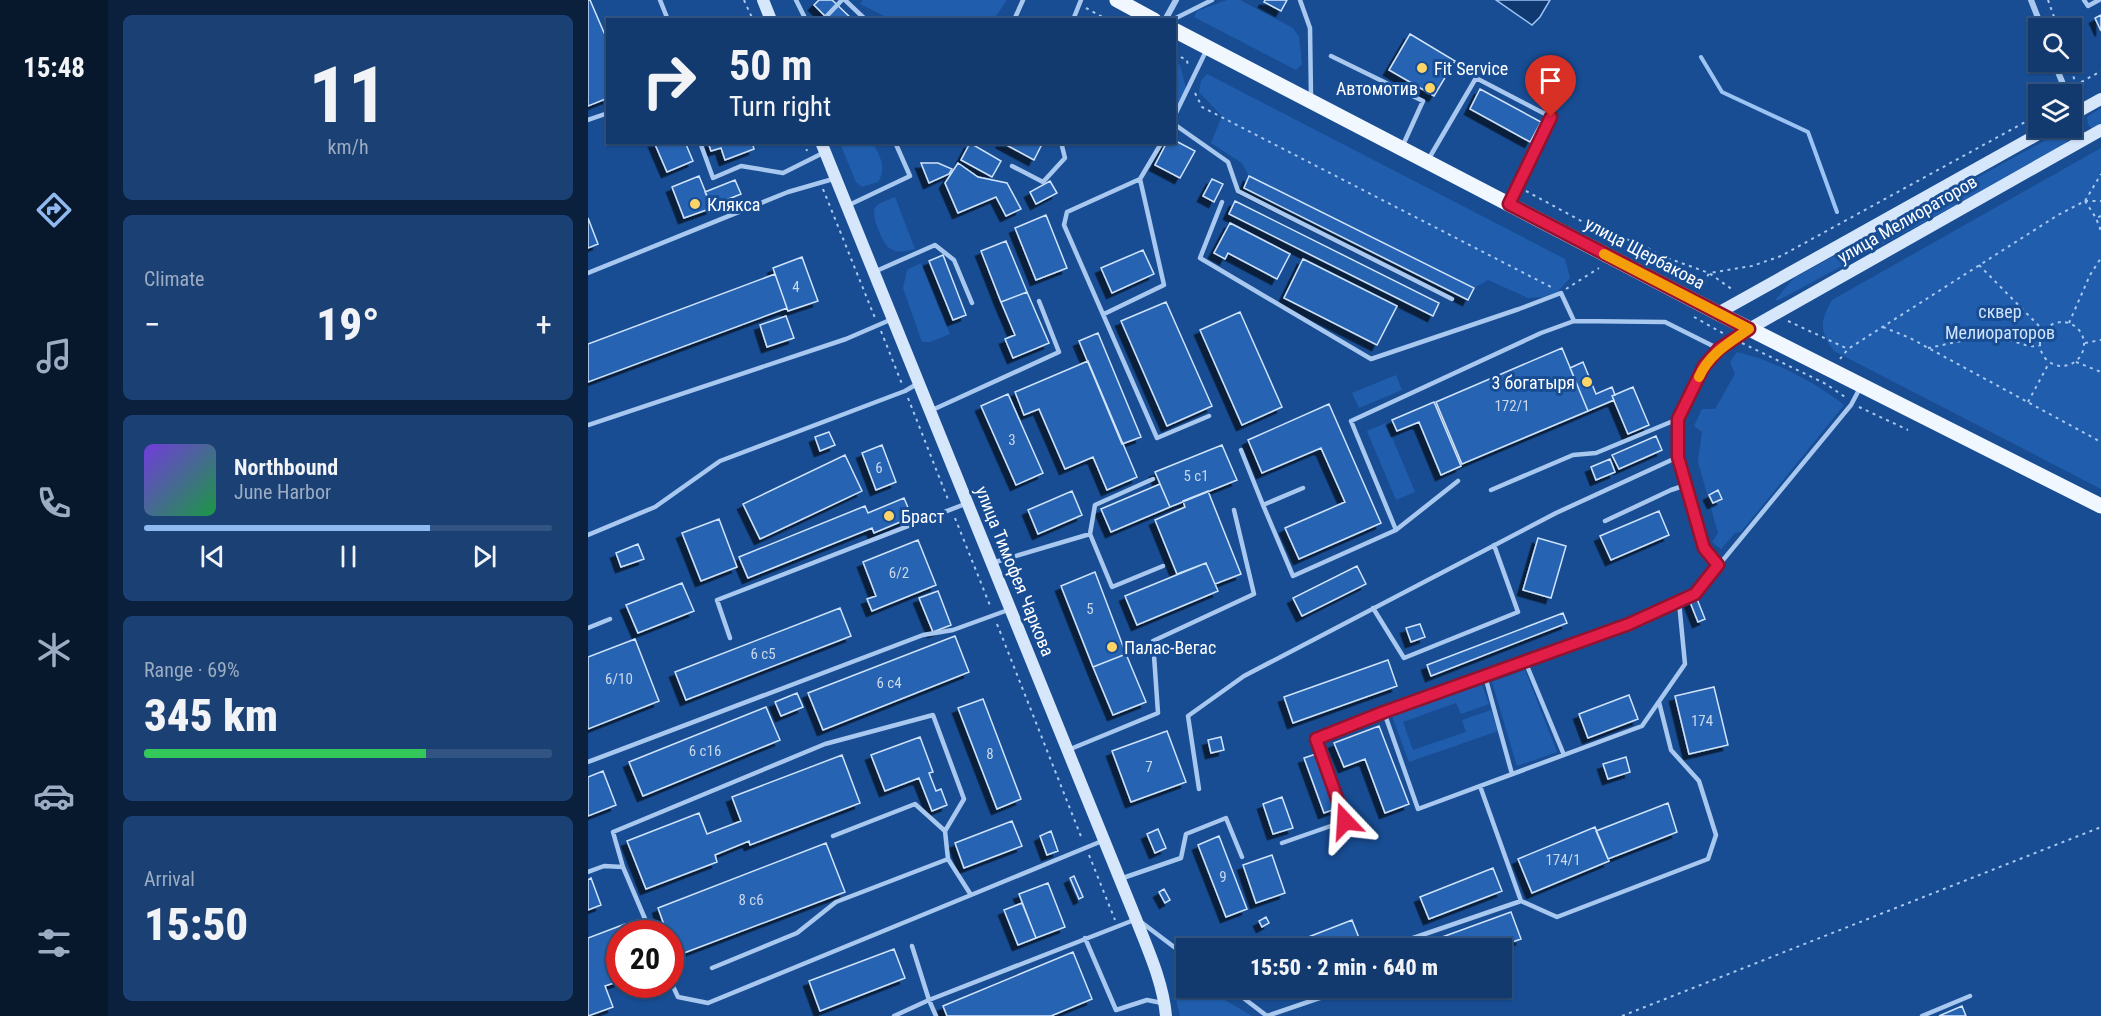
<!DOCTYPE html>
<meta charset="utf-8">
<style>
:root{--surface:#123a6f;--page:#1b4174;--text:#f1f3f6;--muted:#9cadc3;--line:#315482;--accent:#90b9f0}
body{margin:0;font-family:"Roboto Condensed",sans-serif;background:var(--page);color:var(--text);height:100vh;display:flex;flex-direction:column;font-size:22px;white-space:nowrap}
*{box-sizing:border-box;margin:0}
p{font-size:20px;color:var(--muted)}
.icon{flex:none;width:33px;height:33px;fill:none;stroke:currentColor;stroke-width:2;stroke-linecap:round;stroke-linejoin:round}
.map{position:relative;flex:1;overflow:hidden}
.sheet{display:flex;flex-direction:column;gap:15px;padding:15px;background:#0a203d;width:480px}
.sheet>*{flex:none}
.guide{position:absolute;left:18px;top:18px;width:570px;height:126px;border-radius:0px;box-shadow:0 2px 4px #0004,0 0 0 2px var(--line);background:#123a6f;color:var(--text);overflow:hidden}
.controls{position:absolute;left:1440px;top:18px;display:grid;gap:12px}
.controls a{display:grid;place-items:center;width:54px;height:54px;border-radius:0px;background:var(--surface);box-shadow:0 2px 4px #0004,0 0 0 2px var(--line);font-size:30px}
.speed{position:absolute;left:18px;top:920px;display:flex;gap:12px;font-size:30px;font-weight:700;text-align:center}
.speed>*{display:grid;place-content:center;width:78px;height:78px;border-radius:50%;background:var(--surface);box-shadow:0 2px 4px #0004,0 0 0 2px var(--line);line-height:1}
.speed .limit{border:9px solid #d22;background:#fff;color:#111}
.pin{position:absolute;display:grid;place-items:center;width:51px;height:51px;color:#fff;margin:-62px -26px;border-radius:50% 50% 50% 0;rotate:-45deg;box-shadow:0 0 6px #0007}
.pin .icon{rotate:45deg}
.me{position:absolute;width:66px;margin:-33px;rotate:340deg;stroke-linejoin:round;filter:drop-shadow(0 0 4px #0008)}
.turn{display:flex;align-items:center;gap:21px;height:126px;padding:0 24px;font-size:27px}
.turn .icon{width:78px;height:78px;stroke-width:2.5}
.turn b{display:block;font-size:42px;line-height:51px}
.big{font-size:45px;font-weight:800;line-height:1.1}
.sheet .card{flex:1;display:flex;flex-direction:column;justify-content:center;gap:9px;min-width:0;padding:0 21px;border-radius:9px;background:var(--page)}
.sheet .dial{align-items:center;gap:0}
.dial b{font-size:78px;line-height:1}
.song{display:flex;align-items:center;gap:18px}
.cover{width:72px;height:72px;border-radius:9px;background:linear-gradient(135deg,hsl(260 70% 55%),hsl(140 70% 35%))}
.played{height:6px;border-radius:3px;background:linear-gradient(90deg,var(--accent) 70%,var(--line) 70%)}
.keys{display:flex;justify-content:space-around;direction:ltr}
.heat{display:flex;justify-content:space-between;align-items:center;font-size:33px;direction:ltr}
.charge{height:9px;border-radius:4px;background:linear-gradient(90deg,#34c759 69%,var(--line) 0)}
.trip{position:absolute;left:588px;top:938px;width:336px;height:60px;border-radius:0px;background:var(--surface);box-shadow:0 2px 4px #0004,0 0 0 2px var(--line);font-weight:800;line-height:60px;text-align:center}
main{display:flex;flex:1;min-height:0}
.tabs{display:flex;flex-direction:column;width:108px;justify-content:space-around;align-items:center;background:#07172c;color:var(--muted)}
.tabs .icon{width:42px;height:42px}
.tabs .on{color:var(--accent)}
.tabs b{font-size:27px;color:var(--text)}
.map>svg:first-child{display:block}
.green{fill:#205ead}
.water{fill:#103871;stroke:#9bc3f3;stroke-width:1.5}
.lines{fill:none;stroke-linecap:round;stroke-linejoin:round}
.stream{stroke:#9bc3f3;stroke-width:4}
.building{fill:#2663b2;stroke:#cfe3fb;stroke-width:1.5;filter:url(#shadow)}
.path{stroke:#a8c8f0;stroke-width:2;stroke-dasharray:3 4.5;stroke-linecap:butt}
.lane{stroke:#a8c8f0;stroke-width:4.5}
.street{stroke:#a8c8f0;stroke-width:6}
.secondary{stroke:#d6e6fb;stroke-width:12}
.primary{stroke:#f1f7ff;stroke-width:15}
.route-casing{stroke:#92132f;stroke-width:15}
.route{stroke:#e11d48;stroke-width:10}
.slow{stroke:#f59e0b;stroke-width:10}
.poi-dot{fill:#ffd567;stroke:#184d94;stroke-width:2}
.labels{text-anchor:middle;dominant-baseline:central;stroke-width:6;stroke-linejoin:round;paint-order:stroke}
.number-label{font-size:15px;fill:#c9d8ec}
.poi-label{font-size:18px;fill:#fff;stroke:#184d94;text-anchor:start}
.street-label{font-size:18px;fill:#fff;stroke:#184d94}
.park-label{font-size:18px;fill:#cfe3fb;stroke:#184d94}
</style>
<main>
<nav class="tabs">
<b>15:48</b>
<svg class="icon on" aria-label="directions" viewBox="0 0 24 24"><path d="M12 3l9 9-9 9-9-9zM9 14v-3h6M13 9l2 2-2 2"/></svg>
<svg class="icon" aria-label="music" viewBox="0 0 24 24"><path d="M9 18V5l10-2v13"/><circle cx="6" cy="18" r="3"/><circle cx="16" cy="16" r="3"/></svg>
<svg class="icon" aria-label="phone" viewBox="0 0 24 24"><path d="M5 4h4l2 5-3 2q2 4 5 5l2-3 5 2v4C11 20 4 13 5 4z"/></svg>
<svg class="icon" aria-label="climate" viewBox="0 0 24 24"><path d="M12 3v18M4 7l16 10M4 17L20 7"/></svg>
<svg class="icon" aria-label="car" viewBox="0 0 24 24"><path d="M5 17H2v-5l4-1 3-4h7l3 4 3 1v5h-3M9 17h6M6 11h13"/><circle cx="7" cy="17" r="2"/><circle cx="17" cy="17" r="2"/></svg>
<svg class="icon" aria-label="filters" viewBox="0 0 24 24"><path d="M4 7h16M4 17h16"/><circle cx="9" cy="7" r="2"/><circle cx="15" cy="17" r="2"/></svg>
</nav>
<section class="sheet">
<div class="card dial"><b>11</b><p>km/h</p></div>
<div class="card"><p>Climate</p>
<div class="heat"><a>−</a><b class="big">19°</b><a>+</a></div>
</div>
<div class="card">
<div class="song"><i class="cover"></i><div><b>Northbound</b><p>June Harbor</p></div></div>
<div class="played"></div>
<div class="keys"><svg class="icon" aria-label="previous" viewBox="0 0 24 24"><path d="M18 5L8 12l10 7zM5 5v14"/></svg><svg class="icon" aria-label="pause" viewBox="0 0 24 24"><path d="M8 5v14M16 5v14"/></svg><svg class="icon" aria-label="next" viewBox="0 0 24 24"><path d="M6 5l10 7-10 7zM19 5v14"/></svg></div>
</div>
<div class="card"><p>Range · 69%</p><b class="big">345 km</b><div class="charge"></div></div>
<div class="card"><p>Arrival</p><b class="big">15:50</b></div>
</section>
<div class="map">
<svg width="1513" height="1016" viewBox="0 0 1513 1016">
<defs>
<filter id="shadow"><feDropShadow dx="-5.5" dy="5.5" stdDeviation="0" flood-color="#0009"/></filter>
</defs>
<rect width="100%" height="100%" fill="#184d94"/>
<path class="green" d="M275 0H419L406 19 353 20 345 17 342 19H302L272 4Z
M639 0H652L705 28 711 37 714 64 708 70 606 17 609 11Z
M587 62 592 65 598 89 587 110Z
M619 74 977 259 982 278 966 296 940 298 900 280 886 288 661 176 654 163 623 143 634 116 611 92 613 81Z
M1513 108V126L1503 128 1500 124 1499 117Z
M1476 134 1480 136V140L1472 149 1189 301 1188 299 1206 278 1465 136Z
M252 143H285C292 157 299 167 290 182L274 187 268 182Z
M1513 148V489L1246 351C1231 331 1232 321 1244 300Z
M307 197 327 249C318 251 308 254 300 247 294 241 283 216 287 208 290 202 301 200 307 197Z
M333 263 362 334 342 342H334L315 288 319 270Z
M1149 352C1185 360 1227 382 1256 405L1153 532 1147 533 1133 549 1124 542 1130 533 1110 462 1114 432 1106 426 1114 409H1127L1147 374 1142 362Z
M808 375 814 390 771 408 764 393Z
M798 423 827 492 808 500 779 431Z
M937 670 969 752 929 766 904 682Z
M894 685 901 704 873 714 868 703 815 722 825 750 878 732 874 720 903 710 910 731 821 762 804 716Z
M587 971 598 978V987H615L664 1016H592L587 995Z"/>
<path class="water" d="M908 0H962L952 17 944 25Z"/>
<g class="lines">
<path class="stream" d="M1113 57 1134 92 1220 132 1249 212"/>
</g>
<path class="building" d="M0 0H2L20 42V98L0 106Z
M231 0H244L265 20H241L226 5Z
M677 0H699L693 11 676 2Z
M1513 15V31L1507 18Z
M822 34 867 61 846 96 801 70Z
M892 89 953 122 942 142 882 109Z
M586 140 607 151 592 178 567 165 579 142H586Z
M66 142H97L105 161 79 172Z
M120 142H164L166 149 137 160 133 148 123 151Z
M413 142H455L446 160Z
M382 143 413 161 404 177 373 160Z
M333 163H350L364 169 361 174 341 183Z
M370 163 390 177 419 183 433 209 418 216 408 197 370 213 357 183Z
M111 176 124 208 96 218 84 187Z
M661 176 886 288 880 300 656 188Z
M624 179 635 184 626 202 615 196Z
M147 180 153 194 123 206 117 192Z
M462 181 469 193 448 204 442 192Z
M647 201 851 303 845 316 641 214Z
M458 215 479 268 448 280 427 228Z
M0 218 10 244 0 248Z
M642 223 702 254 689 279 640 253 637 259 626 253Z
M418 241 439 292 413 302 393 251Z
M555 250 566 274 524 293 513 268Z
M355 255 378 315 365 320 341 261Z
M214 257 230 301 200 311 185 268Z
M715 259 809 306 789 345 696 298Z
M187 274 199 308 0 382V344Z
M439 292 461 343 425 358 417 339 427 335 413 302Z
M578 302 624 406 579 426 533 321Z
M652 312 694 407 654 425 612 330Z
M198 316 206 338 179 347 172 325Z
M510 333 553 437 534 444 491 341Z
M974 348 1000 411 874 464 848 402Z
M500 361 549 477 519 490 505 457 477 469 451 409 436 415 427 392Z
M995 362 1008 394 1024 387 1027 395 1024 396 1026 400 1000 411 982 368Z
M1045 387 1061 425 1040 434 1024 396Z
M420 394 455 473 428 485 393 406Z
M846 402 873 466 853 475 831 422 809 431 804 420Z
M741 404 793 523 711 559 697 528 757 502 733 448 674 473 660 440Z
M241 432 247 445 232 451 227 437Z
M1068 436 1074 450 1031 469 1024 455Z
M294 445 308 482 288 490 274 453Z
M634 445 649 480 582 507 567 472Z
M257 455 274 491 172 539 155 504Z
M1022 459 1027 472 1008 480 1003 467Z
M572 484 582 507 523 532 513 509Z
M1130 490 1134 499 1125 503 1121 495Z
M484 491 494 515 450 534 440 510Z
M620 491 653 574 627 584 618 563 589 574 567 520 597 507 595 501Z
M316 498 324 517 286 533 284 528 160 578 151 557 277 506 280 513Z
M1071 511 1081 535 1023 560 1012 536Z
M131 519 149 567 113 581 94 533Z
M950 538 978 546 963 598 935 590Z
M330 540 348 585 284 611 279 599 288 596 275 562Z
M50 544 56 559 33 567 28 553Z
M618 563 630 591 549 625 537 596Z
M769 566 778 584 714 616 705 598Z
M507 572 538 654 505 667 473 586Z
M94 583 106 611 50 633 38 605Z
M350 591 363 625 345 632 331 598Z
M1109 599 1117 619 1110 622 1102 602Z
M252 608 263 636 98 700 87 672Z
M975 613 979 623 843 676 839 665Z
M832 624 837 637 823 642 818 628Z
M367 636 381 672 235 730 220 693Z
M47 639 71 701 0 729V657Z
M538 654 558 702 525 715 505 667Z
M800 660 809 686 705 723 696 697Z
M1126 687 1140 745 1101 754 1087 696Z
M209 693 215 707 193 716 187 702Z
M1041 695 1050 719 1000 738 991 714Z
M395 699 433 799 409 809 370 708Z
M178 707 192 740 55 796 41 762Z
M791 726 821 804 797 813 777 759 756 767 746 743Z
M579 731 598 782 543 802 524 751Z
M332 737 345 772 341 773 348 791 353 789 359 805 344 811 331 778 297 791 283 755Z
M633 737 636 750 623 753 620 740Z
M728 754 747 809 736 813 716 758Z
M254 755 272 803 162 845 161 841 127 855 129 862 58 889 39 841 111 813 119 834 153 821 144 797Z
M1038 757 1042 772 1020 779 1015 764Z
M15 771 28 805 0 816V777Z
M694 797 705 828 685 834 675 804Z
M1080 803 1089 832 1020 859 1008 831Z
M424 821 434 846 376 868 367 843Z
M1007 827 1021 861 944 893 930 859Z
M570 829 578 848 567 853 559 834Z
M463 831 470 851 459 855 452 836Z
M631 836 659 909 638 917 610 845Z
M238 843 257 892 88 956 82 942V933H79L70 908Z
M684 855 697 893 668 903 655 865Z
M905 868 914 891 841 919 832 897Z
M486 876 495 897 491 899 482 878Z
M3 878 13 905 0 910V880Z
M460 883 477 927 448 938 431 894Z
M576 889 582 900 577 903 571 892Z
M434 903 448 938 430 945 416 910Z
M923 912 933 939 907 948H824Z
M678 917 681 923 674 927 671 921Z
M764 920 775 948H692Z
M37 924 41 933H32V981L17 986 25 1007 0 1016V938Z
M306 949 317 978 232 1011 221 981Z
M485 952 504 999 463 1016H359L355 1006Z
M1374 1006 1378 1016H1351Z"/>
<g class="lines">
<path class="path" d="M156 0 165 20
M1460 0 1470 28
M498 8 520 20
M586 54 599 60 600 67
M1481 62 1488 85 1513 71
M607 93 614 107 963 287
M216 142 219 151
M235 189 287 318
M938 191 1010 230 1053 244 1071 255 1121 273 1145 290
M1497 201 1508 218
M1497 201H1513
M1513 216 1508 218 1513 231
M1391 265 1456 331
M978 289 1011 268
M1113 290 1121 273 1164 266 1193 256 1450 115
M1106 317 1138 335
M1200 321 1260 349
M1452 344a22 22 0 1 1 44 0a22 22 0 1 1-44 0Z
M1481 323 1502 275 1513 258
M1295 327 1322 338 1513 442
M293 331 314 384
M1154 343 1238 384 1257 397
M1497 343 1513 340
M1340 348C1362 344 1387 336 1410 338 1425 339 1437 348 1451 346
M1252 359 1260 349 1470 215 1497 201 1513 174
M1488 362 1513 372
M320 398 361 502
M1440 402 1461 363
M1271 407 1320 430
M367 518 403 608
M409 624 494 839
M501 855 527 920
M1034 1016 1513 827"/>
<path class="lane" d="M72 0 80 20
M208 0 218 20
M257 0 278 20
M712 0 722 28 723 97
M1496 0 1500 6 1511 0
M235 20 254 0
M426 20 435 0
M485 20 493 0
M584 20 624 0
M743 56 835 101 815 145
M586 117 619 49
M0 120 20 113
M586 124 640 162 650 191 864 299
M112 142 125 178 153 166 195 173 235 153
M574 142 552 179 479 212 476 225 569 438 621 416
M840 160 888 78 963 117 923 202
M424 166 455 182 477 158 473 142
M634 202 612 258 783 359 931 309 973 293 986 321
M261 205 322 176 307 142
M286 272 347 245 366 260 384 303
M0 273 200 192 245 179
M516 314 576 285 552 179
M342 411 471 352 451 301
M1090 419V457L1116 548 1130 565
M0 425 258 339 302 320
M653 450 675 505
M715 488 675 505 705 576 808 530 763 421 953 333 986 321 1077 322 1131 349
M903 490 985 455 1008 453 1090 419 1116 366 1131 349 1159 331
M1017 521 1083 490 1098 485
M808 530 870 481
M502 534 507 505 565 479
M0 535 67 507 132 461 317 391 329 384
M404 563 502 534 524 587 575 566
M785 608 816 658 930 612 906 545
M0 628 22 619
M142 638 129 600 377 504
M937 661 976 755
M897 676 924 774
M796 712 830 809 1054 726 1097 664 1091 602
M480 750 570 713 565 641 666 594 646 510
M0 762 335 635 365 630 420 610
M611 789 600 716 656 676 968 513 1090 457
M245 836 327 804 357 831
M694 843 757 821 727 739 796 712 1041 624 1107 594 1263 405 1272 388
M35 867 25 832 237 744 345 715 376 799 357 831 360 859
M0 872 16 866 35 867 63 933
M532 879 593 858 598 834 638 818 654 857
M933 901 969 917 1120 859 1128 835 1111 781 1083 750 1071 702
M553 922 598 956
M497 938 528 1010 559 1000 574 1003
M324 946 341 1000 348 1016
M796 948 933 901 892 786
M124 968 209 933 248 902 360 859 383 895 514 841
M82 980 90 997 120 1003 383 895
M641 987 679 1016 764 987
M306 1016 341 1000 546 920
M1334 1016 1382 996"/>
<path class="street" d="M1443 0 1454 28
M577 20 588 0
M1466 62 1479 94
M1484 107 1496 140"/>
<path class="secondary" d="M175 0 183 20
M1484 115 1513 99
M233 142 548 919C560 950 575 982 578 1016
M1130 313 1461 128
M1161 329 1513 130"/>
<path class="primary" d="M529 0 566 20
M586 30 1130 313 1513 506"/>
</g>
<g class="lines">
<defs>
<path id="route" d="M757 821 728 739 796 712 1041 624 1107 594 1130 565 1116 548 1090 457V419L1116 366 1131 349 1161 329 921 204 963 117"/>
</defs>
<use href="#route" class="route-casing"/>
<use href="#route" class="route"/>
<path class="slow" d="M1016 254 1161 329C1141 343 1121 354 1111 377"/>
</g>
<g class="poi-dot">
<circle cx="834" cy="68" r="6"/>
<circle cx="842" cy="88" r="6"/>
<circle cx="107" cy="204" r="6"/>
<circle cx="999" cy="382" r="6"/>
<circle cx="301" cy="516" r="6"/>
<circle cx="524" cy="647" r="6"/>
</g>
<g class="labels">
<g class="number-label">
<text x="208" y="287">4</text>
<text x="924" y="406">172/1</text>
<text x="424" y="440">3</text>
<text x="291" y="468">6</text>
<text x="608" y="476">5 с1</text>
<text x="311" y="573">6/2</text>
<text x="502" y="609">5</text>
<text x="175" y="654">6 с5</text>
<text x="31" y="679">6/10</text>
<text x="301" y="683">6 с4</text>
<text x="1114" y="721">174</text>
<text x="117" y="751">6 с16</text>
<text x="402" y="754">8</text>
<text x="561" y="767">7</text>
<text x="975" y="860">174/1</text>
<text x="635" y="877">9</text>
<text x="163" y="900">8 с6</text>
</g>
<g class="poi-label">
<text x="846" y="68">Fit Service</text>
<text x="830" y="88" text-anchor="end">Автомотив</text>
<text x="119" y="204">Клякса</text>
<text x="987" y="382" text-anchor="end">3 богатыря</text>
<text x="313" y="516">Браст</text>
<text x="536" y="647">Палас-Вегас</text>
</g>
<g class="street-label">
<text transform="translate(1319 219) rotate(-30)">улица Мелиораторов</text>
<text transform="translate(1057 253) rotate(28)">улица Щербакова</text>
<text transform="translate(427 571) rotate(68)">улица Тимофея Чаркова</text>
</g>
<g class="park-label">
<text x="1412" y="311">сквер<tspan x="1412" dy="21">Мелиораторов</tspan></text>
</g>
</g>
</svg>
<div class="controls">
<a><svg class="icon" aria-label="search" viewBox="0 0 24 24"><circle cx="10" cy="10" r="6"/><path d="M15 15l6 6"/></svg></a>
<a><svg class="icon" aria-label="layers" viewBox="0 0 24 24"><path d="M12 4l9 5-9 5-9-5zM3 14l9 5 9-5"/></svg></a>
</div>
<div class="speed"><div class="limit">20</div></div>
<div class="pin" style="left:963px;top:117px;background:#d93025"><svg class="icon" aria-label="arrive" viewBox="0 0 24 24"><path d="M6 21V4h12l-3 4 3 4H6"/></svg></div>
<svg class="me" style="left:757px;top:821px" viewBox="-20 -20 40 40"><path d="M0-17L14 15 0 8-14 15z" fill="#e11d48" stroke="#fff" stroke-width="4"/></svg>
<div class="trip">15:50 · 2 min · 640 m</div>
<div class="guide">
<div class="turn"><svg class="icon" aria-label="right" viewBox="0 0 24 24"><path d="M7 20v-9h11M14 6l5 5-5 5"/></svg><div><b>50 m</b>Turn right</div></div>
</div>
</div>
</main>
